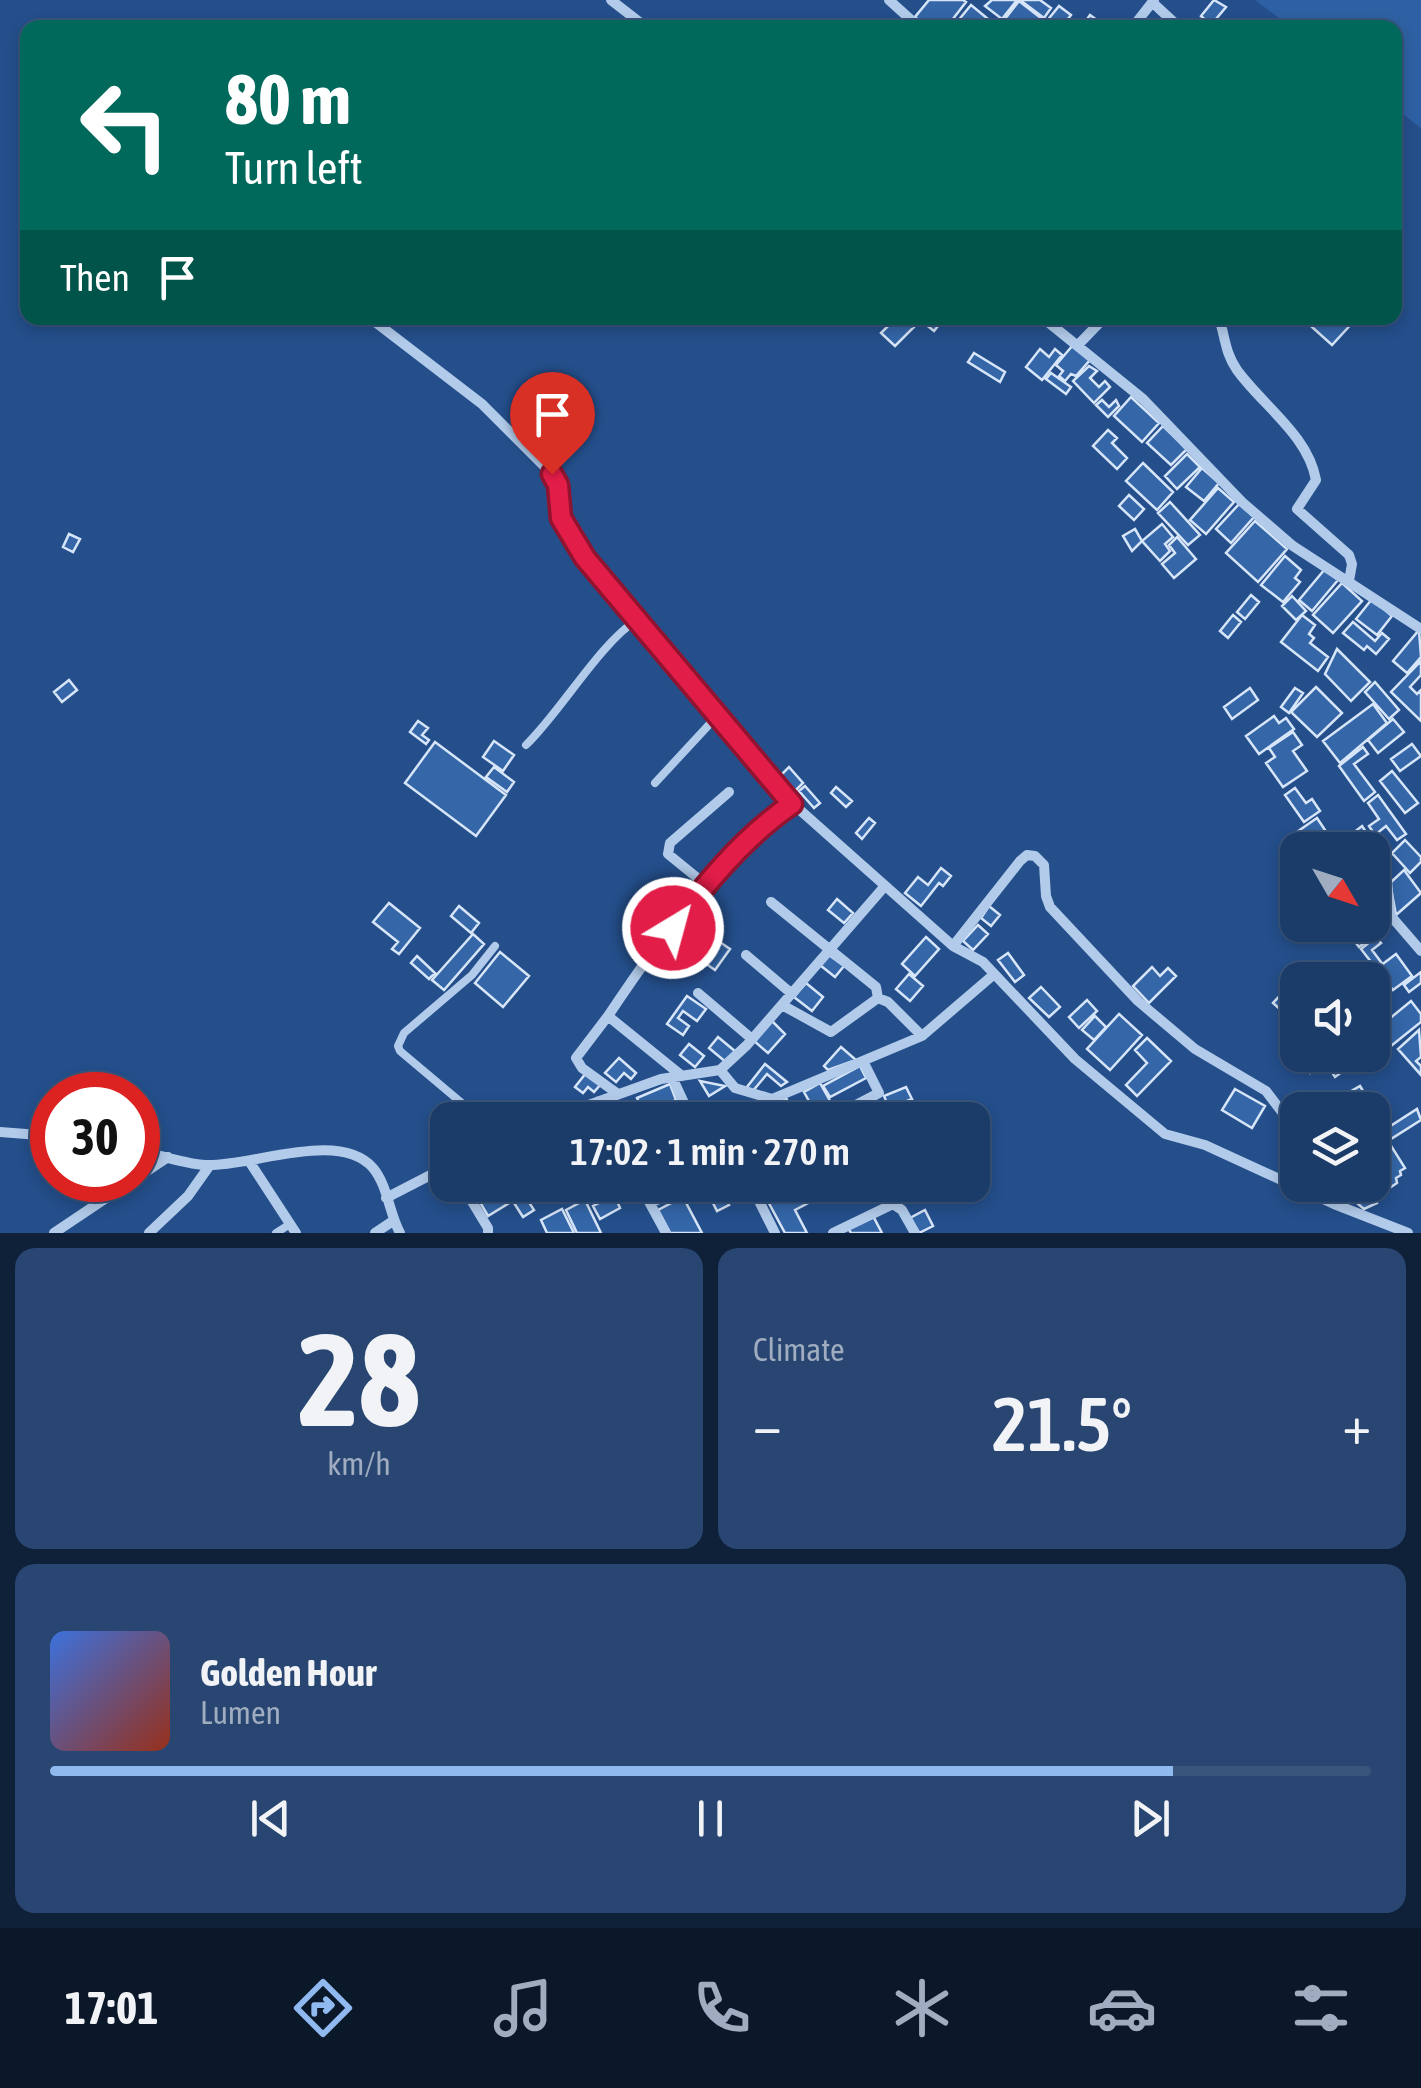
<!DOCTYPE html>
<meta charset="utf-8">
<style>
:root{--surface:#1b3b68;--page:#284671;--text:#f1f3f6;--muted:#a0adc0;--line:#39557c;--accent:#90b9f0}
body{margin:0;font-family:"Asap Condensed",sans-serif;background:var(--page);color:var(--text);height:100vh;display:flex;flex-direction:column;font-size:38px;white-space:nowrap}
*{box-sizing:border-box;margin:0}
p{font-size:32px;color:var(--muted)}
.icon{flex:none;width:55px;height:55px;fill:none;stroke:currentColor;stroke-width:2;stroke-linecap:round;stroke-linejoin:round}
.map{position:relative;height:1233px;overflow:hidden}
.drawer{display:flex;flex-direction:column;gap:15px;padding:15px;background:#0f2039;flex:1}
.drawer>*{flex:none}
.banner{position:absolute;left:20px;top:20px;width:1382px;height:305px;border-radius:20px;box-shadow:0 5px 15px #0003,0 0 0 2px var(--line);background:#00695c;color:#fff;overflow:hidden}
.needle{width:65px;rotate:129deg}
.tools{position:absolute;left:1280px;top:832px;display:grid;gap:20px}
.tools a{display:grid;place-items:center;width:110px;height:110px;border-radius:20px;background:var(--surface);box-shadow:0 5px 15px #0003,0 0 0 2px var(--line);font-size:50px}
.speed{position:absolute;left:30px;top:1072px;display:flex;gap:20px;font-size:50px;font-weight:700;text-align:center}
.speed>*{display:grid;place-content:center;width:130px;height:130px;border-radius:50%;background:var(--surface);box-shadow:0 5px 15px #0003,0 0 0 2px var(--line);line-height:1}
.speed .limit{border:15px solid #d22;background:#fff;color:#111}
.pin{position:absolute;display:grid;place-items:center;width:85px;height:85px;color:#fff;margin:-102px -42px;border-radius:50% 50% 50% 0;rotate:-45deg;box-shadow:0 0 10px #0007}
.pin .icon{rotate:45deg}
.me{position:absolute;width:110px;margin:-55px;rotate:37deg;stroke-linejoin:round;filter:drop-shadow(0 0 8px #0008)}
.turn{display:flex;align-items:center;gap:35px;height:210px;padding:0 40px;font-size:45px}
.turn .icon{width:130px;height:130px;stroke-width:2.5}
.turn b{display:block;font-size:70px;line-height:85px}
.then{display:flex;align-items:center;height:95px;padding:0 40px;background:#0003;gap:20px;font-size:38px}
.big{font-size:75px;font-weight:600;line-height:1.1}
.drawer .card{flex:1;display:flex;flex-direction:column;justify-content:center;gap:15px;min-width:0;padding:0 35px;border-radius:20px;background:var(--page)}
.drawer .dial{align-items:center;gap:0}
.dial b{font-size:130px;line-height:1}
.song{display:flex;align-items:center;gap:30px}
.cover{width:120px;height:120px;border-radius:15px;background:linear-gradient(135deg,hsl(220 70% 55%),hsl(10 70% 35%))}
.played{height:10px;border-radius:5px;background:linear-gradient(90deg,var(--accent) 85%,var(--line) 85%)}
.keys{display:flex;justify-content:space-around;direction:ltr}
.heat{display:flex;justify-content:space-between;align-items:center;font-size:55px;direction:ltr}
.drawer .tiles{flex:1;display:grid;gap:15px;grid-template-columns:1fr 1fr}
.card:last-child{grid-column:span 2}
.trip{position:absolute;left:430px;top:1102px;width:560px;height:100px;border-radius:20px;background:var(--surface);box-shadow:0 5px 15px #0003,0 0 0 2px var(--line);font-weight:600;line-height:100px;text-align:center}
.tab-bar{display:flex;height:160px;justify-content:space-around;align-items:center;background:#0b182a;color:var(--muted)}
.tab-bar .icon{width:70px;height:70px}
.tab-bar .active{color:var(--accent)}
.tab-bar b{font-size:45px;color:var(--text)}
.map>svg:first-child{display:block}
.green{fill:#2e61a3}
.building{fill:#3466a8;stroke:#d7e5f8;stroke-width:2.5}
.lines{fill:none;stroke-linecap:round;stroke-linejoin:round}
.lane{stroke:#b2cbea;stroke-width:8}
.street{stroke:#b2cbea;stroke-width:10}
.route-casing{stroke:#92132f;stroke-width:25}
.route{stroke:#e11d48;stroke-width:18}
</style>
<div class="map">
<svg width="1421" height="1233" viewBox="0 0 1421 1233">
<rect width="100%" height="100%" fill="#244f8b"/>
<path class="green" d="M1255 0H1421V128L1395 108V28L1291 27Z"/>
<path class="building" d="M929 0H963L966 2 946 28H927L915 17Z
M992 0H1017L1002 19 985 6Z
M1020 0H1040L1051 8 1044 18Z
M1214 0 1226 7 1211 25 1201 16Z
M1019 1 1046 22 1059 6 1071 15 1061 28H1016L1005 19Z
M971 5 999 28H952Z
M1090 15 1108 28H1081Z
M896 318H905L914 327 895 346 881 333Z
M922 318H938L942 321 934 331 920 320Z
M1353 318 1355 320 1332 345 1303 319Z
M1073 345 1090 360 1076 376 1071 374 1065 381 1059 376 1063 371 1056 365Z
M1040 349 1049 357 1055 349 1062 355 1042 380 1026 367Z
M974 353 1005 372 1000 382 968 362Z
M1089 366 1097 371 1090 378 1099 387 1105 381 1110 387 1094 403 1073 381Z
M1051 373 1071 387 1066 394 1046 379Z
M1131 397 1159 423 1142 442 1114 416Z
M1102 400 1109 407 1116 400 1119 406 1108 417 1096 405Z
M1163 426 1187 449 1171 465 1147 443Z
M1108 430 1117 438 1112 443 1127 458 1117 469 1093 446Z
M1187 454 1200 467 1177 489 1165 476Z
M1143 463 1173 492 1157 510 1126 481Z
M1202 468 1219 483 1204 501 1186 487Z
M1218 488 1234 502 1206 534 1190 520Z
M1129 495 1144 509 1134 520 1119 506Z
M1170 502 1200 535 1188 545 1158 513Z
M1240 503 1254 517 1231 543 1216 529Z
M1255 521 1287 549 1258 582 1226 553Z
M1162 524 1173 537 1165 544 1170 551 1160 561 1142 541Z
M1135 529 1142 541 1132 551 1123 536Z
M69 534 80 539 73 552 63 547Z
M1177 537 1196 559 1174 578 1162 564 1175 553 1169 545Z
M1285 556 1301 570 1295 578 1300 582 1283 602 1261 585Z
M1325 569 1338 580 1312 611 1299 600Z
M1342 583 1362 601 1333 633 1313 615Z
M1251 595 1259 602 1245 619 1237 612Z
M1292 596 1306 611 1296 620 1282 606Z
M1372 599 1392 616 1377 635 1356 619Z
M1233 615 1241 622 1228 638 1220 631Z
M1302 615 1315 625 1309 634 1314 638 1310 643 1328 657 1318 671 1281 642Z
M1353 622 1375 641 1382 633 1389 639 1376 654 1367 646 1364 650 1343 633Z
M1419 630 1421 657 1407 673 1393 661Z
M1337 649 1370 682 1351 701 1325 674Z
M1421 661V675L1410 687 1417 694 1421 690V721L1391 692Z
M69 680 77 690 62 702 54 692Z
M1375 682 1399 710 1389 719 1365 692Z
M1316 687 1342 713 1317 737 1291 712Z
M1250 688 1258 700 1232 719 1224 707Z
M1295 688 1303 693 1289 713 1281 707Z
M1373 704 1387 723 1340 763 1323 741Z
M1274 716 1279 723 1286 718 1294 729 1259 754 1246 736Z
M1393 719 1404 732 1378 753 1368 740Z
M418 721 428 728 422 735 429 740 426 744 410 732Z
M1293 732 1302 745 1293 751 1307 771 1283 787 1266 763 1275 757 1269 748Z
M494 741 514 755 503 771 483 757Z
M435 742 506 795 476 836 405 783Z
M1412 744 1421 756 1400 771 1391 759Z
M1363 747 1368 754 1354 764 1375 792 1364 801 1339 766Z
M494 767 514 782 507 792 486 777Z
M789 767 803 783 795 791 780 776Z
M1392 771 1418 803 1405 813 1380 781Z
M805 786 820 803 814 808 799 791Z
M836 787 852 801 846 807 831 793Z
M1295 788 1306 803 1312 799 1320 811 1304 822 1285 795Z
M1378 795 1406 834 1397 840 1386 826 1375 835 1369 826 1379 819 1368 803Z
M869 818 875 823 862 839 856 833Z
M1317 818 1325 830 1299 848 1291 836Z
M1362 826 1370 838 1349 850 1343 841Z
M1405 840 1421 857V862L1410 873 1392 853Z
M941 868 951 876 943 886 939 883 921 906 905 893 918 877 928 885Z
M1404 870 1421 893 1396 915 1390 883Z
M837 899 853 913 844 923 828 910Z
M389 903 420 928 399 954 392 949 398 942 373 922Z
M459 906 479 923 471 933 451 916Z
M989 906 1000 915 991 926 981 918Z
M1375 906 1388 925 1374 935 1367 925H1372Z
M978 925 988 934 973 950 963 941Z
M1347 925H1363L1372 937 1359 947 1344 927Z
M473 934 484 944 444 990 432 980Z
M926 937 939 949 915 976 902 964Z
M1376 937 1381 943 1372 950 1381 962 1375 967 1361 949Z
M717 940 730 949 715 970 702 961Z
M500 952 529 976 503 1007 475 983Z
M1008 953 1024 975 1015 982 998 960Z
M1396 954 1412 976 1393 990 1376 969Z
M829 955 844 966 835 977 820 965Z
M417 956 435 973 429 979 411 963Z
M1152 967 1160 976 1168 968 1176 976 1149 1003 1133 986Z
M1421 972V983L1409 992 1404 985Z
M909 974 923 986 910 1001 896 989Z
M806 983 823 997 812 1011 794 997Z
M1290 985 1298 992V1014L1292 1020 1273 1003Z
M1041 987 1060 1007 1049 1017 1029 998Z
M687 996 706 1009 697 1021 683 1011 678 1018 689 1026 683 1035 667 1024Z
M1384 998 1390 1007 1379 1015 1384 1021 1377 1026 1372 1019V1006Z
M1087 1000 1097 1011 1079 1028 1069 1017Z
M1411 1001 1421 1014V1022L1391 1046 1377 1029Z
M1119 1014 1142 1035 1110 1070 1087 1049Z
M1095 1016 1106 1027 1094 1040 1082 1030Z
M771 1020 785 1034 768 1053 753 1040Z
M1419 1030 1421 1057 1416 1061 1421 1066V1075L1398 1049Z
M718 1037 736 1052 727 1063 709 1048Z
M1147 1038 1171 1061 1137 1096 1126 1085 1147 1063 1135 1050Z
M689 1044 704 1056 695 1067 680 1055Z
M841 1047 856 1060 828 1070 824 1066Z
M1321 1055H1331L1342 1072 1335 1077 1326 1063 1310 1073 1305 1066Z
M619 1058 636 1073 631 1079 624 1073 616 1082 605 1073Z
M765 1064 787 1082 781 1086 767 1074 752 1092 747 1087Z
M860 1066 866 1078 830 1097 823 1086Z
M586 1073 601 1084 594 1092 588 1087 583 1093 575 1087Z
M700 1081 725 1086 709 1096Z
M820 1083 834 1108 818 1117 804 1092Z
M670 1084 676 1100 644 1114 637 1098Z
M1360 1086 1385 1127 1372 1135V1110H1343L1336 1100Z
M906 1087 912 1099 889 1108 884 1096Z
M1235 1089 1265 1106 1252 1128 1222 1110Z
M786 1098 798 1120H778L775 1115 766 1120H748Z
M1417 1109 1421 1120 1388 1141 1405 1168 1400 1171 1401 1175 1396 1178 1397 1183 1391 1187 1388 1182 1383 1186 1387 1190 1376 1197 1377 1203 1364 1209 1351 1198 1367 1188 1366 1185H1372V1165L1384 1157 1372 1138Z
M1294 1141 1298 1142V1149L1290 1166 1298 1169V1183L1279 1175Z
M610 1185H616L618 1189 631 1185 633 1189 616 1199 620 1208 600 1219 593 1206 609 1198 604 1188Z
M781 1185 788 1193 809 1185 816 1199 795 1210 807 1233H785L764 1194Z
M874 1185H895L899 1194 882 1202Z
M508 1189 514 1200 488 1216 481 1204Z
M722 1193 729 1205 717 1211 711 1199Z
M525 1196 534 1210 523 1217 514 1203Z
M683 1197 702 1233H670L658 1210Z
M585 1200 601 1233H577L566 1210Z
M562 1209 574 1233H547L541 1220Z
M925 1210 933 1226 919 1233 910 1218Z
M872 1214 882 1233H851L848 1228Z"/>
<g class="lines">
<path class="lane" d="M526 745C562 710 599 644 638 619
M655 783 718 715
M482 1120 400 1051 398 1046 404 1033 472 975 495 946
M276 1233 290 1224"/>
<path class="street" d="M611 0 647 28
M889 0 920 28
M1152 2 1180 28
M1132 28 1154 0
M370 318 482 404 552 474 558 485 561 517 585 558 792 803 953 946 983 962 1075 1059 1165 1134 1205 1145 1334 1204 1408 1233
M1043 318 1143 399 1242 502 1293 546 1421 629
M1219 318C1225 336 1225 353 1237 370 1263 406 1308 435 1316 480L1297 509 1349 555 1352 564 1349 581
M1078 345 1104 318
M1385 856 1390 915 1421 951
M706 885 668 854 670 843 729 792
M771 902 876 987 878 998
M953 946 1020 861 1027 855 1035 856 1044 865 1046 896 1050 907 1138 1001 1195 1049 1266 1091 1298 1133
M746 955 792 994
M698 993 752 1039
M782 1005 831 1032 878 998 888 1002 922 1036
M608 1016 576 1058 582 1068 618 1094
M720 1070 735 1088 772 1099 922 1036 992 976
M682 1076 608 1016C659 940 717 856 792 803
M672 1077 692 1120
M599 1101 609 1120
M547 1120 661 1079 720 1070 747 1045 884 887
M827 1120 879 1093 863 1061
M0 1132 52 1136
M138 1150C160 1155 184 1164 206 1165 251 1167 339 1129 373 1168 388 1186 389 1213 400 1233
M249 1161 296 1233
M138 1177 168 1157
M462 1185 488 1228V1233
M549 1185 556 1190 567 1185
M640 1185 666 1233
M751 1185 775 1233
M386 1198 448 1166
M650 1203 692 1185
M54 1233 133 1180
M149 1233 188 1196 210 1165
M375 1233 393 1221
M833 1233 893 1204 902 1210 915 1233"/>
</g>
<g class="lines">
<defs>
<path id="route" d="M552 474 558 485 561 518 585 558 792 804C745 836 706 882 673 928"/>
</defs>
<use href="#route" class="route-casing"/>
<use href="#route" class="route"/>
</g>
</svg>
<div class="tools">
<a><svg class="needle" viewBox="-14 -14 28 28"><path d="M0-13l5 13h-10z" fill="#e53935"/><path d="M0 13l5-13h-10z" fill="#a0adc0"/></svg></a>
<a><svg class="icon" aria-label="sound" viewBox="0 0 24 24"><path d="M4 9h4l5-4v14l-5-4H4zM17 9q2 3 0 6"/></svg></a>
<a><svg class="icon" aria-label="layers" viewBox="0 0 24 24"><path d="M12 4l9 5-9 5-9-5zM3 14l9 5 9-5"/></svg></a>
</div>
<div class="speed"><div class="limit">30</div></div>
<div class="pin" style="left:552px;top:474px;background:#d93025"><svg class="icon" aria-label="arrive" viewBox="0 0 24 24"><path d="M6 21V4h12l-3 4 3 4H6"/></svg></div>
<svg class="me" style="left:673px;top:928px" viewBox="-20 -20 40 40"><circle r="17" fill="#e11d48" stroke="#fff" stroke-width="3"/><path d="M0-11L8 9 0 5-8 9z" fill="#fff"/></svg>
<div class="trip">17:02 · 1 min · 270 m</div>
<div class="banner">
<div class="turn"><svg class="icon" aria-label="left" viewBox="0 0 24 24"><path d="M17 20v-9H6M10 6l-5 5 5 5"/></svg><div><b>80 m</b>Turn left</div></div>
<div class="then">Then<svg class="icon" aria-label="arrive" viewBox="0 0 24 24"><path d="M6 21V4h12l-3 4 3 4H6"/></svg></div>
</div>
</div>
<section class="drawer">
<div class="tiles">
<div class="card dial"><b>28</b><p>km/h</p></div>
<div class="card"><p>Climate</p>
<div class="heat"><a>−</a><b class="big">21.5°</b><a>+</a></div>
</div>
<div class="card">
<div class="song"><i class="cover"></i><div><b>Golden Hour</b><p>Lumen</p></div></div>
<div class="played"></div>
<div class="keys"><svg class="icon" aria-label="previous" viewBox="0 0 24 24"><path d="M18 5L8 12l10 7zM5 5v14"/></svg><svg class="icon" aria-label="pause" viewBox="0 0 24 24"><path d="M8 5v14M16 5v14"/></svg><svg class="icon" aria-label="next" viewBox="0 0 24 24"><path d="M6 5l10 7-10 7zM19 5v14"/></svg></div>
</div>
</div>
</section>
<nav class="tab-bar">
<b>17:01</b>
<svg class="icon active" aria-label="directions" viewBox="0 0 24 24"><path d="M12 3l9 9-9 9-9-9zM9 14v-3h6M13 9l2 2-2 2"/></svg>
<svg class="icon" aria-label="music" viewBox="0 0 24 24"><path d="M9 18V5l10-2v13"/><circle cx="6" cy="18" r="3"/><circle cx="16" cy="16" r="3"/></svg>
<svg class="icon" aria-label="phone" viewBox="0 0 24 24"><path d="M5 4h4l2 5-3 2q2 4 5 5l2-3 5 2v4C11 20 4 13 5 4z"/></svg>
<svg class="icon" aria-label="climate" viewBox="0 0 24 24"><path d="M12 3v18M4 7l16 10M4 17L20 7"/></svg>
<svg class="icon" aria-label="car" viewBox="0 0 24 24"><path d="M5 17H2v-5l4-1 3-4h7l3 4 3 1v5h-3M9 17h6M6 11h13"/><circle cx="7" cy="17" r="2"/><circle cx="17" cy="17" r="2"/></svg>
<svg class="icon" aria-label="filters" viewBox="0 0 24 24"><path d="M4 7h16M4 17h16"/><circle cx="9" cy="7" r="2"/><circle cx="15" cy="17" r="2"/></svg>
</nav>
